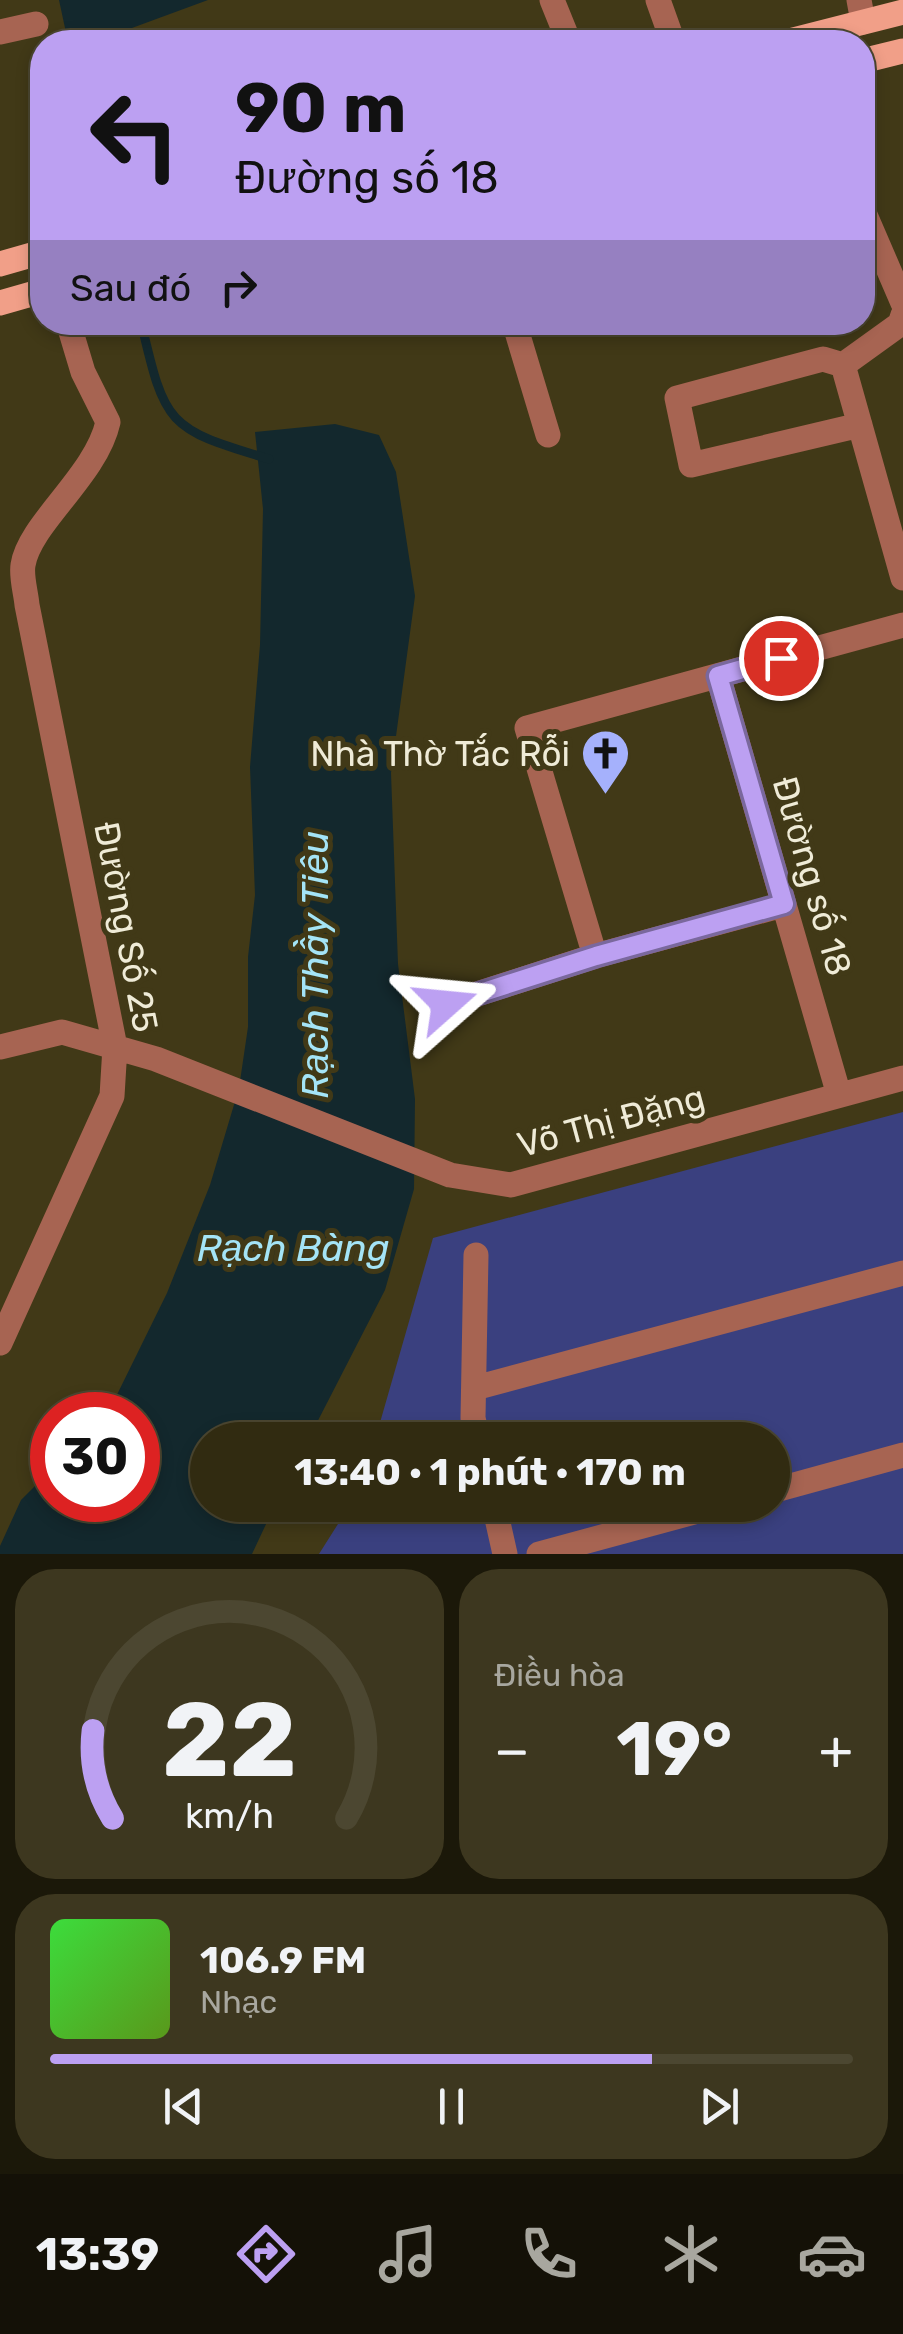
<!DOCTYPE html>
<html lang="vi">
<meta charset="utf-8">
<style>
:root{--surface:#312b11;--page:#3d371f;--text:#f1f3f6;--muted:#a8a79f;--line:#4c4731;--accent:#bca0f2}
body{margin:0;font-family:Rubik,sans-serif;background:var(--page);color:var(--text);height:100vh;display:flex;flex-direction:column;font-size:38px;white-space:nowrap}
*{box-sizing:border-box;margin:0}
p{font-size:32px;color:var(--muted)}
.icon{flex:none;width:55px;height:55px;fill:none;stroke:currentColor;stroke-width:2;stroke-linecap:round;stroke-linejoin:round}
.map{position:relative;height:1554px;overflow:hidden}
.drawer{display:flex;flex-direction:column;gap:15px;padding:15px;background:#1b1809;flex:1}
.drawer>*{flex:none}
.top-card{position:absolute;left:30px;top:30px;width:845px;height:305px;border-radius:40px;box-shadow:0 5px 15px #0003,0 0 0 2px var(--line);background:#bca0f2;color:#111;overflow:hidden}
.speed{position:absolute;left:30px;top:1392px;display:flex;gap:20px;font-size:50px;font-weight:700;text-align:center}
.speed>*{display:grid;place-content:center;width:130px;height:130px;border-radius:50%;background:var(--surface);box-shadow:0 5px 15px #0003,0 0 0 2px var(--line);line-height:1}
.speed .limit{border:15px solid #d22;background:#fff;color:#111}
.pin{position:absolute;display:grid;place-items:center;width:85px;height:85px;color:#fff;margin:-42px;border:5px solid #fff;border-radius:50%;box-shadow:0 2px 10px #0007}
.me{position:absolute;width:110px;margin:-55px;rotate:72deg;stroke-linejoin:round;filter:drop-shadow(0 0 8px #0008)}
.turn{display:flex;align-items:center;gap:35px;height:210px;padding:0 40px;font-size:45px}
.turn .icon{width:130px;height:130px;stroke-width:2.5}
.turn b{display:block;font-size:70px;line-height:85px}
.then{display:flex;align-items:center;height:95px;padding:0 40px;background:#0003;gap:20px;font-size:38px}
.big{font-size:75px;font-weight:700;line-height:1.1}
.drawer .card{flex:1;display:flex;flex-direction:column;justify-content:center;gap:15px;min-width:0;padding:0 35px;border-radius:40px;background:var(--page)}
.drawer .dial{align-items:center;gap:0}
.dial svg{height:260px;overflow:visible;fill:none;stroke:var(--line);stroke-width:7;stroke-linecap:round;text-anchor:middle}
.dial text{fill:var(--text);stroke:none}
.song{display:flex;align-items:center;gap:30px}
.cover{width:120px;height:120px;border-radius:15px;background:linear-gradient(135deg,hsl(120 70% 55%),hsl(90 70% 35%))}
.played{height:10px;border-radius:5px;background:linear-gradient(90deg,var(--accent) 75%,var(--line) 75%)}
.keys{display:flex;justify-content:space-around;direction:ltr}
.heat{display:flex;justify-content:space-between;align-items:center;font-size:55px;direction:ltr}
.drawer .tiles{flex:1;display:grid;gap:15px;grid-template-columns:1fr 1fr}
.card:last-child{grid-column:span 2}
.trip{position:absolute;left:190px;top:1422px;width:600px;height:100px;border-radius:50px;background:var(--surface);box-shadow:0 5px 15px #0003,0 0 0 2px var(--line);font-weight:700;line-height:100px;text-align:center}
.tabs{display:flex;height:160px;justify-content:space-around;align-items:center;background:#141107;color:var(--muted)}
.tabs .icon{width:70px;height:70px}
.tabs .selected{color:var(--accent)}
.tabs b{font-size:45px;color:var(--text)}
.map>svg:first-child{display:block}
.green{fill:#3a407f}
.water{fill:#13282d}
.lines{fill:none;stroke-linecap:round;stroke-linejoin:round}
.stream{stroke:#13282d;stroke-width:9}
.minor{stroke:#a76452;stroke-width:25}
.major{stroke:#f19f88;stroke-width:25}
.route-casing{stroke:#7a689d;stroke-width:25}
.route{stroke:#bca0f2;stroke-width:18}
.labels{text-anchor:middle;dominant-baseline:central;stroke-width:10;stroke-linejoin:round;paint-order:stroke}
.poi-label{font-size:35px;fill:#efebd7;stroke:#413917;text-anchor:end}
.street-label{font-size:35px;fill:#efebd7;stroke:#413917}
.water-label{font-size:38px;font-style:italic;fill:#a4e4f6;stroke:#413917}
</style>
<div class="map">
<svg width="903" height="1554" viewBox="0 0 903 1554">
<rect width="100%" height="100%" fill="#413917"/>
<path class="green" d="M903 1112V1554H319L350 1505H772V1440H375L433 1238Z"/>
<path class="water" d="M59 0H208L102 39 101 42H68Z
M335 424 379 435 396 472 415 596 391 773 398 964 415 1099 414 1189 385 1290 308 1440H208V1505H275L252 1554H0V1546L21 1500 52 1469V1500H138V1415H107L167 1293 210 1185 239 1088 248 1027V957L255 895 250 767 260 645 263 509 255 432Z"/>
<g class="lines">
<path class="stream" d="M141 322C165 425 167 429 269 459"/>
<path class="minor" d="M552 0 569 42
M658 0 673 42
M859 0 863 22
M0 32 36 24
M862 208 903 303
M514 322 548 435
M843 365 900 324 903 315
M860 425 691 465 677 398 823 359 843 365 903 578
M718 676 839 1095
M595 956 527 728 903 625
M446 1004 595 956 783 905
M0 1047 62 1032 156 1059 450 1175 511 1185 903 1078
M476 1255 473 1418 478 1440
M0 1343 112 1096 115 1047 27 605C26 593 21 577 23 565 29 524 96 476 108 422L83 372 68 322
M475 1388 903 1273
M772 1491 903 1455
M494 1505 505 1554
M539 1554 720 1505"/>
<path class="major" d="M785 42 903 12
M862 61 903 51
M0 264 42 252
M0 303 42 291"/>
</g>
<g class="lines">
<defs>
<path id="route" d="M446 1004 596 956 784 904 718 676 781 658"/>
</defs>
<use href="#route" class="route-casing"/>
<use href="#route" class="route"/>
</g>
<defs>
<symbol id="church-pin" viewBox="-11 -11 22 30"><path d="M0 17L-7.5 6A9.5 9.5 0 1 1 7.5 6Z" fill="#a5b1fc" stroke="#413917"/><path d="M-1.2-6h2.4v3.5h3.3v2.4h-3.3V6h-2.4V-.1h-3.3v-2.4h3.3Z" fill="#111"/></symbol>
</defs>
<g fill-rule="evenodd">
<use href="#church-pin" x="578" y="726" width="55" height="75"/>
</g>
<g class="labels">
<g class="poi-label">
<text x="570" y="754">Nhà Thờ Tắc Rỗi</text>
</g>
<g class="street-label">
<text transform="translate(812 876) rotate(74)">Đường số 18</text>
<text transform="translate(126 927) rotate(79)">Đường Số 25</text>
<text transform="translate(611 1121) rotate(-15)">Võ Thị Đặng</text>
</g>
<g class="water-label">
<text transform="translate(315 965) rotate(-90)">Rạch Thầy Tiêu</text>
<text x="293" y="1248">Rạch Bàng</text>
</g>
</g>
</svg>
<div class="speed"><div class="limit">30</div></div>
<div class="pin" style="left:781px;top:658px;background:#d93025"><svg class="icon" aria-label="arrive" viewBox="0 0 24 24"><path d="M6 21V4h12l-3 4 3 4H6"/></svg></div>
<svg class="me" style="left:446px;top:1004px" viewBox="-20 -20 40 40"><path d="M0-17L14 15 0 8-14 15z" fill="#bca0f2" stroke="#fff" stroke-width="4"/></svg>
<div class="trip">13:40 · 1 phút · 170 m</div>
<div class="top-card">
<div class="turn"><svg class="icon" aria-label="left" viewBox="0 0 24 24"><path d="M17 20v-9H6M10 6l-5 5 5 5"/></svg><div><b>90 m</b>Đường số 18</div></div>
<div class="then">Sau đó<svg class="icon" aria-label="right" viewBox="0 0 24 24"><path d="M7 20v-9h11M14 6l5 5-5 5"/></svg></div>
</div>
</div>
<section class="drawer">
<div class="tiles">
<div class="card dial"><svg viewBox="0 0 100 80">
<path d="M14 69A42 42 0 1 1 86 69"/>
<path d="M14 69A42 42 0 0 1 8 42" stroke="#bca0f2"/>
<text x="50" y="56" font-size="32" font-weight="700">22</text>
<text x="50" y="72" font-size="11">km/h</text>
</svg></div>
<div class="card"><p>Điều hòa</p>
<div class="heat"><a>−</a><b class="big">19°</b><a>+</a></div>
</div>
<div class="card">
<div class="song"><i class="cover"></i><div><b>106.9 FM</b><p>Nhạc</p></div></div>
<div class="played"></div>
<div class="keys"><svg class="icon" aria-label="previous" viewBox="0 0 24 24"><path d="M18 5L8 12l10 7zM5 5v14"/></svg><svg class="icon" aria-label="pause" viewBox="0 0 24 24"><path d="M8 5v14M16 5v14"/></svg><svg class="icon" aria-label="next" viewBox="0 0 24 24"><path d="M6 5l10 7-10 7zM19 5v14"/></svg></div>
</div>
</div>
</section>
<nav class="tabs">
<b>13:39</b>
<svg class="icon selected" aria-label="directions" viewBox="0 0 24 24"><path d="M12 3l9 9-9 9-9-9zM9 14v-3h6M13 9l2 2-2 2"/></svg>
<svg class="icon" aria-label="music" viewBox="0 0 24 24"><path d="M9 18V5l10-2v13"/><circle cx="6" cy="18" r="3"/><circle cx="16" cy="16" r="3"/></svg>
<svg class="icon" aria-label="phone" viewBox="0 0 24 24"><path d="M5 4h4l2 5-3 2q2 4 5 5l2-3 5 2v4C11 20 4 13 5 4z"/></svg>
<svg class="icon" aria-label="climate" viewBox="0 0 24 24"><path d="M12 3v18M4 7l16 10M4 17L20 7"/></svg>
<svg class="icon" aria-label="car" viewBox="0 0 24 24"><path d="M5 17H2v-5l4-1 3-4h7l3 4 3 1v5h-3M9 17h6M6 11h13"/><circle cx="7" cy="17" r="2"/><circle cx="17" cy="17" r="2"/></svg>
</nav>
